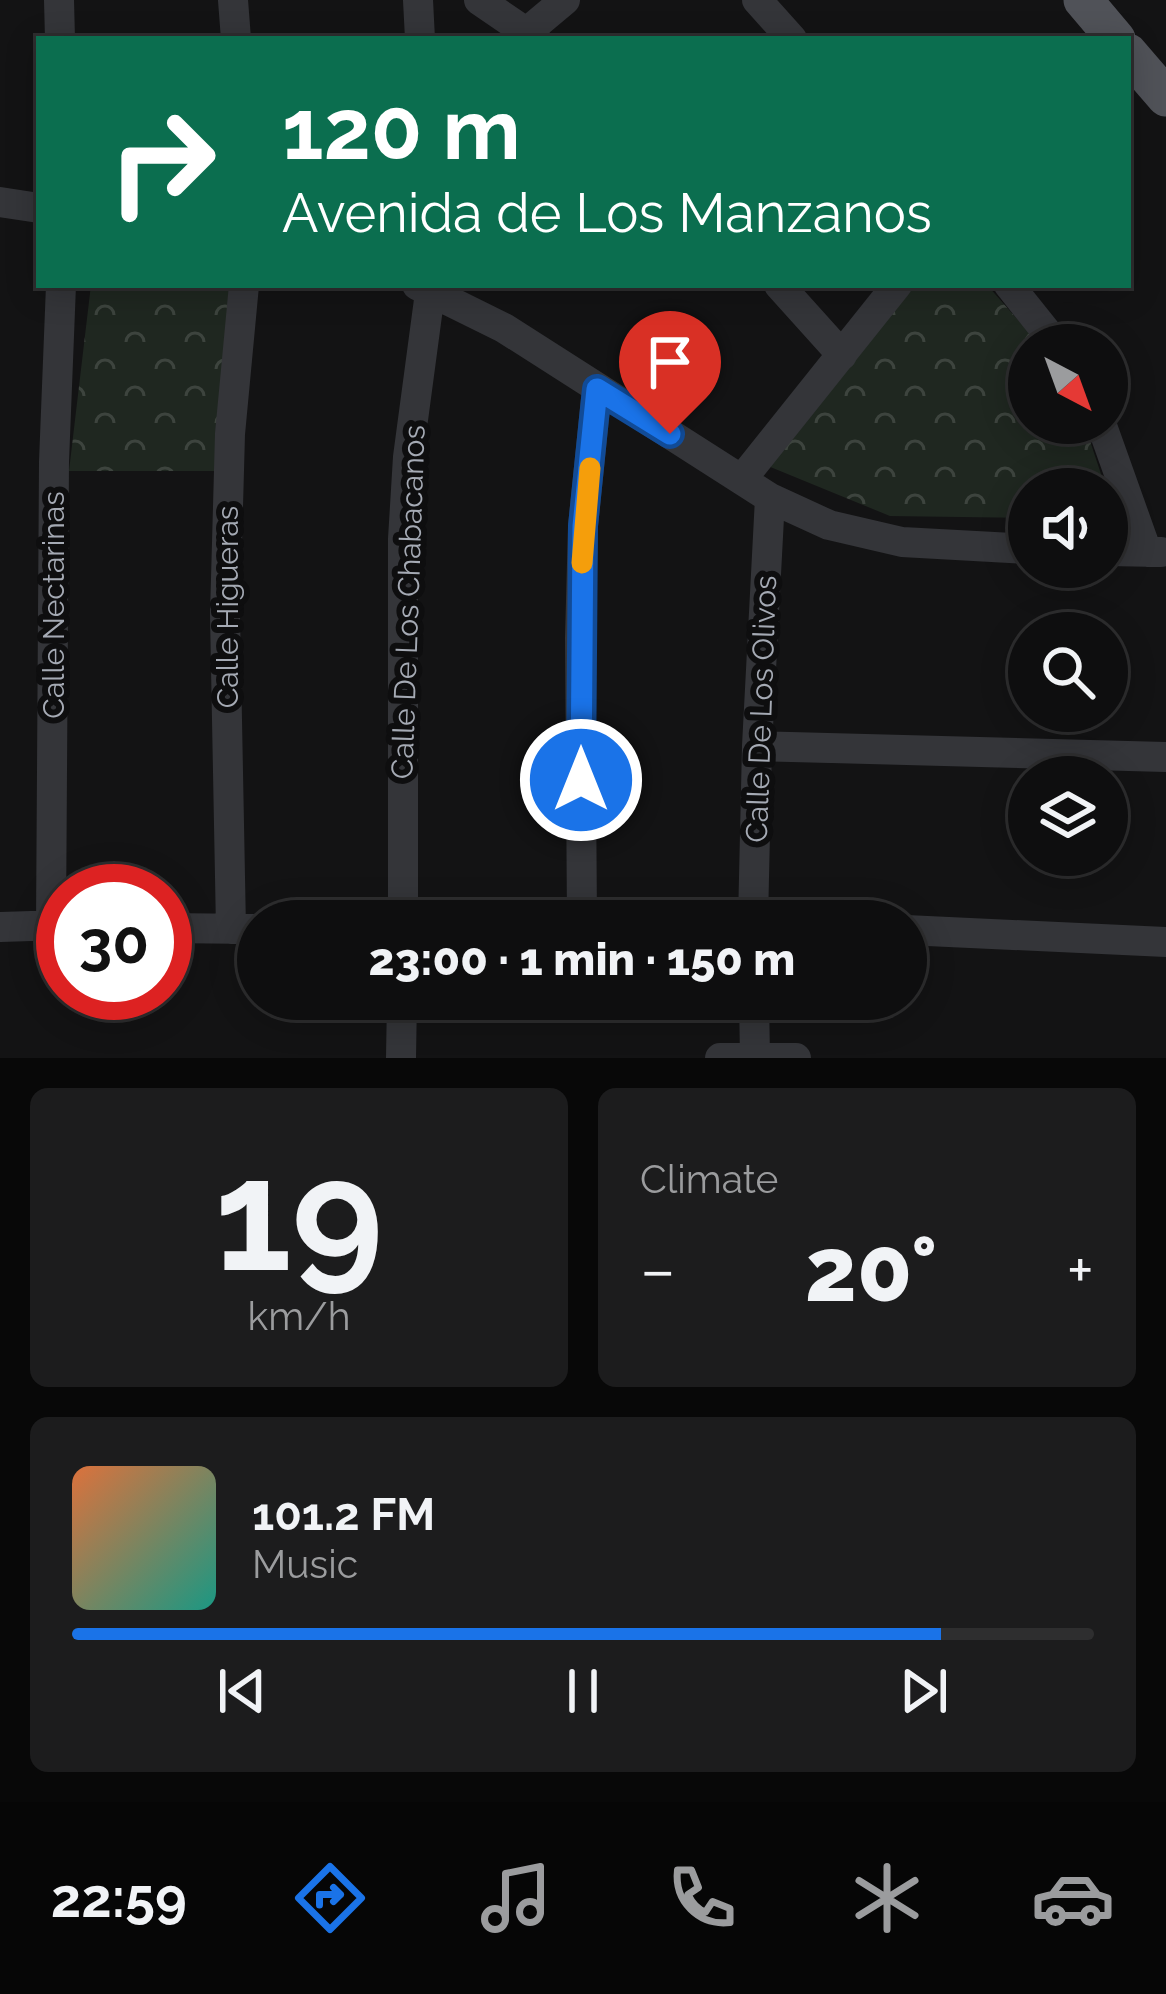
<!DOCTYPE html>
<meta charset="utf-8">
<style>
:root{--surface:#0e0e0f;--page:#1c1c1d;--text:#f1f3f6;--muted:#9b9c9e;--line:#2e2e2f;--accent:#1a73e8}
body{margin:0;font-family:Raleway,sans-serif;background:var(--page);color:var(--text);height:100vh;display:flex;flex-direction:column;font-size:45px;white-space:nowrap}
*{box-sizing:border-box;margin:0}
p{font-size:39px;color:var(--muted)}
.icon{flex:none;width:66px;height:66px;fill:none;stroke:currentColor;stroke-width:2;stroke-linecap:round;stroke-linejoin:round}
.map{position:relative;height:1058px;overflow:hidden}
.panel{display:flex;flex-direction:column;gap:30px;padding:30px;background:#080808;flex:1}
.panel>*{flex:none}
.top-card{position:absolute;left:36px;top:36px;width:1095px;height:252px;border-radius:0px;box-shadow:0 6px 30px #0003,0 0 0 3px var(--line);background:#0b6e4f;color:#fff;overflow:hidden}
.needle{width:78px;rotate:139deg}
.controls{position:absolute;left:1008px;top:324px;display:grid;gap:24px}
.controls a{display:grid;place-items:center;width:120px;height:120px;border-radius:50%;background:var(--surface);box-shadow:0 6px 30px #0003,0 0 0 3px var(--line);font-size:60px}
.speed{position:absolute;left:36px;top:864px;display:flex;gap:24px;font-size:60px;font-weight:700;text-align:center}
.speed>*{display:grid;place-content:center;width:156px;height:156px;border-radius:50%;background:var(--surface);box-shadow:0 6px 30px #0003,0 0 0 3px var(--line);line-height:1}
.speed .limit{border:18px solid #d22;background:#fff;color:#111}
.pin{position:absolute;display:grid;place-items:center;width:102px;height:102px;color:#fff;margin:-123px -51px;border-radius:50% 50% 50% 0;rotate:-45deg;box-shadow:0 0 12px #0007}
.pin .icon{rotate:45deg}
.me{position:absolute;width:132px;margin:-66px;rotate:0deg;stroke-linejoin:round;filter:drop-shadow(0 0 9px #0008)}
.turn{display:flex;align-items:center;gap:42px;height:252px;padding:0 48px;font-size:54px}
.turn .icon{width:156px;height:156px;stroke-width:2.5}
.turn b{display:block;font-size:84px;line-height:102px}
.big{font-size:90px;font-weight:800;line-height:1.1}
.panel .card{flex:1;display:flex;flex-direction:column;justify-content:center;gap:18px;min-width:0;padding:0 42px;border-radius:18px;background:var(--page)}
.panel .dial{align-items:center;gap:0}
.dial b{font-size:156px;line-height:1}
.song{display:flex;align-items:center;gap:36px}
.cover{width:144px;height:144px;border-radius:18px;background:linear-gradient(135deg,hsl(20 70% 55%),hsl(170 70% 35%))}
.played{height:12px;border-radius:6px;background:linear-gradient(90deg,var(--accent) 85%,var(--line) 85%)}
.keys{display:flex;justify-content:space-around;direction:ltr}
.heat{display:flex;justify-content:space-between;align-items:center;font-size:66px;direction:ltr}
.panel .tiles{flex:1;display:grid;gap:30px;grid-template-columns:1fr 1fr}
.card:last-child{grid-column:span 2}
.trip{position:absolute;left:237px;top:900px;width:690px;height:120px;border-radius:60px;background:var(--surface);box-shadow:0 6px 30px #0003,0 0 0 3px var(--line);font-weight:800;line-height:120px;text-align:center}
.menu{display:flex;height:192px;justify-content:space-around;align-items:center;background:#060606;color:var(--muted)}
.menu .icon{width:84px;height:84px}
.menu .active{color:var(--accent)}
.menu b{font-size:54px;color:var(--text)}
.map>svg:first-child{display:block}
.park{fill:url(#park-crowns)}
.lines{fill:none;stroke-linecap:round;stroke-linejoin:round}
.minor{stroke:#343539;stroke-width:30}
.major{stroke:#505258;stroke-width:39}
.route-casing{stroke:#114b97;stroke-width:30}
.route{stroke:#1a73e8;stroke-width:21}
.slow{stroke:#f59e0b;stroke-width:21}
.labels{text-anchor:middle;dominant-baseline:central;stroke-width:12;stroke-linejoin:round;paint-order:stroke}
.street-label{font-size:30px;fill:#a5aab4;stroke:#0e0e0f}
</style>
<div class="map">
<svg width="1166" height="1058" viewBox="0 0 1166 1058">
<defs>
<pattern id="park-crowns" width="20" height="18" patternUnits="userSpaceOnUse" patternTransform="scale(3)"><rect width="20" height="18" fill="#1f2720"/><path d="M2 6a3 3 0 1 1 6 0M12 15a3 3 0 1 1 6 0" fill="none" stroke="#3d443e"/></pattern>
</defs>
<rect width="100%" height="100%" fill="#131314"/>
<path class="park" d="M91 285H232L215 471H69Z
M911 285H987L1040 345H1029V423H1084L1106 489H1029V518L890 516 768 466Z"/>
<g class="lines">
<path class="minor" d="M59 0 60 39
M233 0 236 39
M418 0 420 39
M479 0 536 39
M757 0 792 39
M528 31 565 0
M0 202 39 208
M417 285 504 328 770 498 829 525 902 542 1029 549
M779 285 842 355
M1009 285 1057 345
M1101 423 1147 552
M742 479 897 285
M1107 551 1161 552
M757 746 1166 757
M403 921V539L408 457 431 285
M582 921 580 638 583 526 597 389
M753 921 757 746 770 498
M51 925 54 462 61 285
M0 927 63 925
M165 928 258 929
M231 929 225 615 230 434 244 285
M906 930 1166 942
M754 999 755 1057
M401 1058 402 999
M720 1058H796"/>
<path class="major" d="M1083 0 1116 39
M1128 53 1166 97"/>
</g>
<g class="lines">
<defs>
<path id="route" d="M581 780 583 526 597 389 670 434"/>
</defs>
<use href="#route" class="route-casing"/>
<use href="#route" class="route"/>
<path class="slow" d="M582 563 590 468"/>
</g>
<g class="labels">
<g class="street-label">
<text transform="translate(408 602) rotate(-88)">Calle De Los Chabacanos</text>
<text transform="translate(53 605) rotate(-90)">Calle Nectarinas</text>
<text transform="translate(227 607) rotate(-90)">Calle Higueras</text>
<text transform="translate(761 709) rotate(-88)">Calle De Los Olivos</text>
</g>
</g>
</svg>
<div class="controls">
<a><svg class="needle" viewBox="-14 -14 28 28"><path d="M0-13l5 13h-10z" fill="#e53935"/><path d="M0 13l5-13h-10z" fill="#9b9c9e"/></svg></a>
<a><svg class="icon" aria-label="sound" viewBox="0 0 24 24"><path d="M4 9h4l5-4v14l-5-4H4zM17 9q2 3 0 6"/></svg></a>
<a><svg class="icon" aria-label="search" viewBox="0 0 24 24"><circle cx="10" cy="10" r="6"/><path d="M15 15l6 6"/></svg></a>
<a><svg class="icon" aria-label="layers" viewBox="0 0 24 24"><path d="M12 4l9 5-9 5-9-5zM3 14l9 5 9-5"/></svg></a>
</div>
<div class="speed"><div class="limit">30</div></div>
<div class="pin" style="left:670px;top:434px;background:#d93025"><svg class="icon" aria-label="arrive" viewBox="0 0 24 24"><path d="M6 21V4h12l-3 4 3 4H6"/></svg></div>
<svg class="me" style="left:581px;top:780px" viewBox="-20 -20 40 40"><circle r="17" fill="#1a73e8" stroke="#fff" stroke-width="3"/><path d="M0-11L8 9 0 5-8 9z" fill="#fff"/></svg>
<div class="trip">23:00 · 1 min · 150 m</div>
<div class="top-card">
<div class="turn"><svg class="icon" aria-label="right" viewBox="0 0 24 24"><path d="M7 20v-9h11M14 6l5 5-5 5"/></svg><div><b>120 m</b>Avenida de Los Manzanos</div></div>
</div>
</div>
<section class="panel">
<div class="tiles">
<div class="card dial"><b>19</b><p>km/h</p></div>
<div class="card"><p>Climate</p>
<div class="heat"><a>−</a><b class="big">20°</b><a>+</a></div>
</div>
<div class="card">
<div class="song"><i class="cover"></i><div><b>101.2 FM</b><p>Music</p></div></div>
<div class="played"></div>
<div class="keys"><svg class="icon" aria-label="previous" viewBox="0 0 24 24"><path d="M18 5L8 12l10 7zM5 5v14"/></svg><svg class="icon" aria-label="pause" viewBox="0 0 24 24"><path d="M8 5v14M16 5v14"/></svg><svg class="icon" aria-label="next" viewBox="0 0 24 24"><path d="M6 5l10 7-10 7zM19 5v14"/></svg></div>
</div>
</div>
</section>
<nav class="menu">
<b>22:59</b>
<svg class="icon active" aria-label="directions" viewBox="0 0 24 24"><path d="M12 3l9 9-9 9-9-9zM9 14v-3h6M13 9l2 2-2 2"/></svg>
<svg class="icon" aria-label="music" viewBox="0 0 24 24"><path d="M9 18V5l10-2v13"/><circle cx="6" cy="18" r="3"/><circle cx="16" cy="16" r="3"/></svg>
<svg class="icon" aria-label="phone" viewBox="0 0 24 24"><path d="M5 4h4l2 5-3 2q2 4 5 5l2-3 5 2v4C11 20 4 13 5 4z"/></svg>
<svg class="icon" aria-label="climate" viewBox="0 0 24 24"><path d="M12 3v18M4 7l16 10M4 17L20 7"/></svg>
<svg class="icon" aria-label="car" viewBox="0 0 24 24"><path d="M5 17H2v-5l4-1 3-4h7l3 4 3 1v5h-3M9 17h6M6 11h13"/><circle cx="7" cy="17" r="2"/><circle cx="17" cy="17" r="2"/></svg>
</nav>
